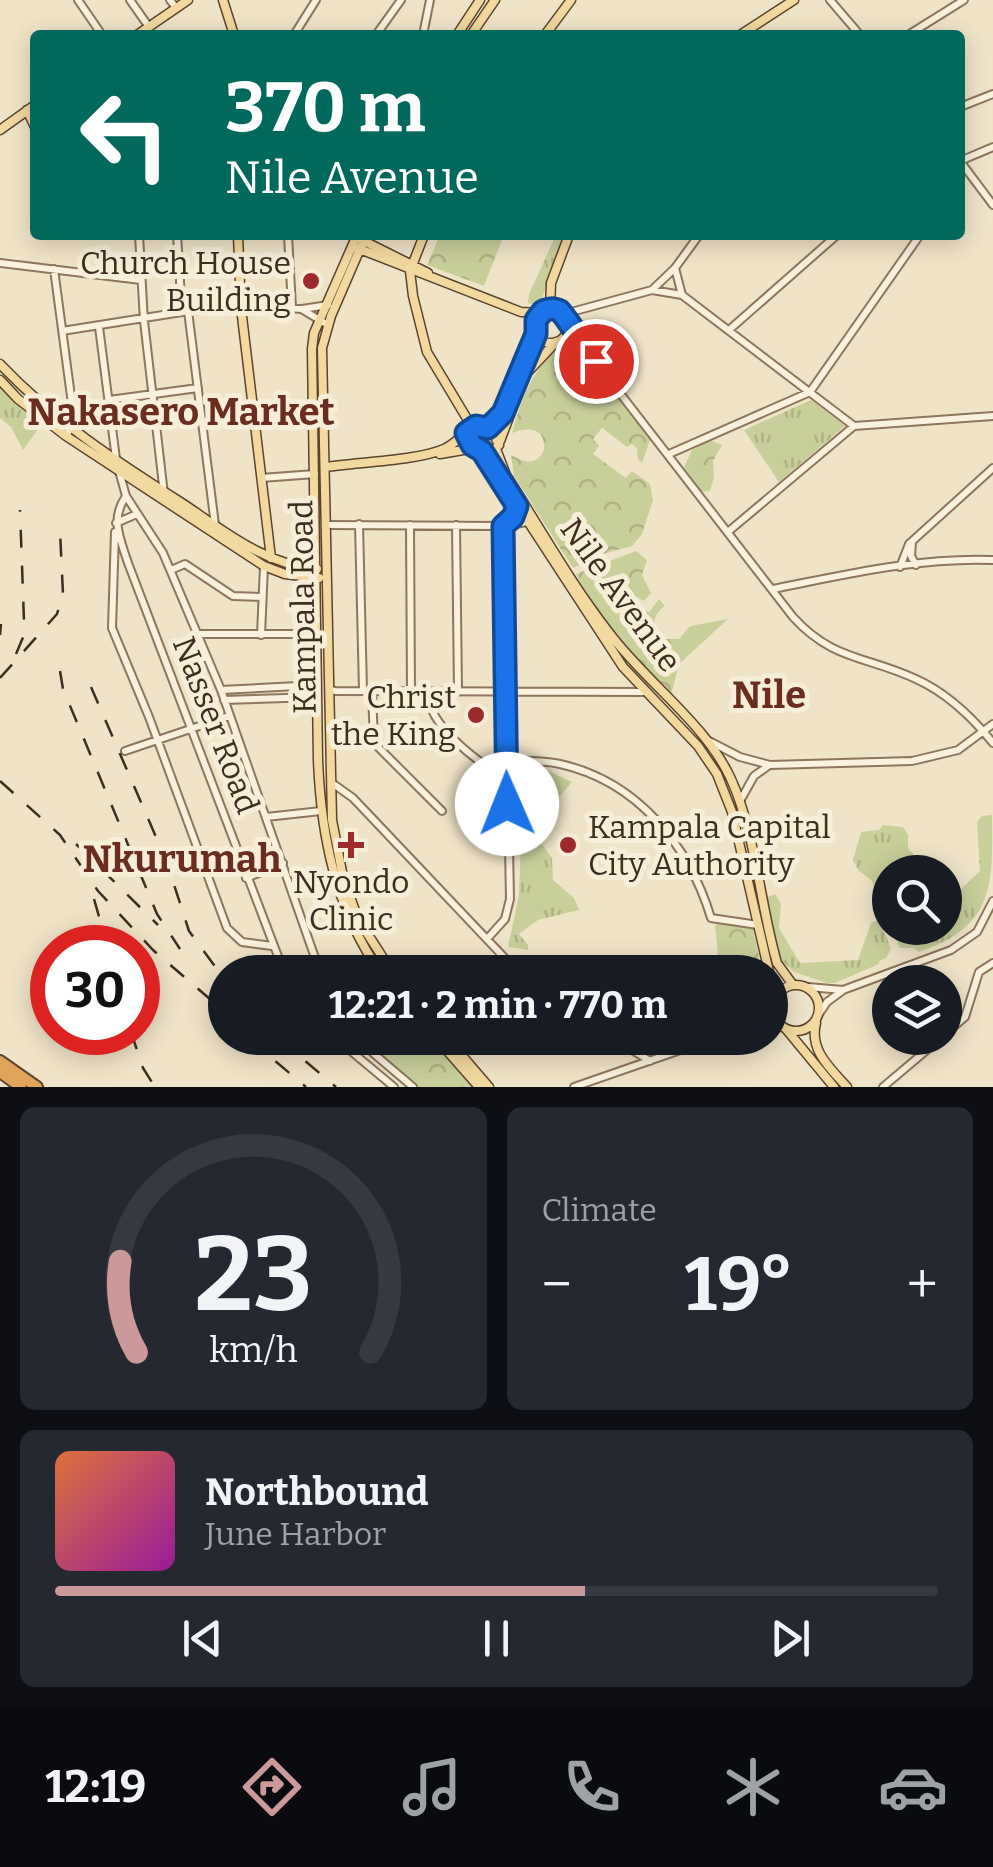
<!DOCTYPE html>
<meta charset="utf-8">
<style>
:root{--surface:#171b24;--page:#242831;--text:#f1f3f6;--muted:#9ea1a6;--line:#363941;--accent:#cc999b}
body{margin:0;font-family:Bitter,serif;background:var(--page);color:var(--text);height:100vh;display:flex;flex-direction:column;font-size:38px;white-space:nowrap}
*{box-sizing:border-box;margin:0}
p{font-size:32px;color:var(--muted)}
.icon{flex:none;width:55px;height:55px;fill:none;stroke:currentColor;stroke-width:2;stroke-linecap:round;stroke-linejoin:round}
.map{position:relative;height:1087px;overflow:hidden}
.drawer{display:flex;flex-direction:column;gap:20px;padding:20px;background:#0d0f14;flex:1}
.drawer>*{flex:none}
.hud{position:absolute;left:30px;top:30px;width:935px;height:210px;border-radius:10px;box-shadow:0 5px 25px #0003;background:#00695c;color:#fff;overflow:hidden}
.controls{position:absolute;left:872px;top:855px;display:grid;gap:20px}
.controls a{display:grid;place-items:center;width:90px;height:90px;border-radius:50%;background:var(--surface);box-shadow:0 5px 25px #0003;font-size:50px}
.speed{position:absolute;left:30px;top:925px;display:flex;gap:20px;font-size:50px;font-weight:700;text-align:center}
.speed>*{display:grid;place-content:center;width:130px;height:130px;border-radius:50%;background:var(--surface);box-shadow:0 5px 25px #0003;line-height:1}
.speed .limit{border:15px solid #d22;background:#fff;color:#111}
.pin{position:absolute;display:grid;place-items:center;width:85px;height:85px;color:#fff;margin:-42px;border:5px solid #fff;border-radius:50%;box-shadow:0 2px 10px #0007}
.me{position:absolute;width:110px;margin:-55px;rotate:359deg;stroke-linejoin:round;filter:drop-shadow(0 0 8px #0008)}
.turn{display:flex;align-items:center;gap:35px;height:210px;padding:0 30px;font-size:45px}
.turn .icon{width:130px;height:130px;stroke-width:2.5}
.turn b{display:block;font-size:70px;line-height:85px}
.big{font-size:75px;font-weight:700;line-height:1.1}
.drawer .card{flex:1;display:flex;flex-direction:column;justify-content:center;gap:15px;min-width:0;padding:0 35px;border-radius:15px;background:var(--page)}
.drawer .dial{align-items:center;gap:0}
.dial svg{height:260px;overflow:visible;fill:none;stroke:var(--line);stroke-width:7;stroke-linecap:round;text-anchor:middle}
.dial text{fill:var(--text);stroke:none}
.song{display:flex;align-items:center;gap:30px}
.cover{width:120px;height:120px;border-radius:15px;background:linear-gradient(135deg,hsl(20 70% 55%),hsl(300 70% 35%))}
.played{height:10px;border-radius:5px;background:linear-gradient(90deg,var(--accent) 60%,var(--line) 60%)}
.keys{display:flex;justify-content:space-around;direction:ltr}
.heat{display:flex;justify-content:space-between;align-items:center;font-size:55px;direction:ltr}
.drawer .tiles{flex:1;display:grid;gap:20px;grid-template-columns:1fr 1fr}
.card:last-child{grid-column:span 2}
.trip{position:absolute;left:208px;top:955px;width:580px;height:100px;border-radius:50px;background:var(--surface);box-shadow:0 5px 25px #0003;font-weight:700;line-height:100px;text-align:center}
.tabs{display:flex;height:160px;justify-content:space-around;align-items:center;background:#090b0e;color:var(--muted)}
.tabs .icon{width:70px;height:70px}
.tabs .selected{color:var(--accent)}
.tabs b{font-size:45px;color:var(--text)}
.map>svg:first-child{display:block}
.grass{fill:url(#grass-tufts)}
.forest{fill:url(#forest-crowns)}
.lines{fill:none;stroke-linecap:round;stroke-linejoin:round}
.minor-casing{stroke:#8d765c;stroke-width:10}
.major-casing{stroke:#5b4430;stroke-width:11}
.highway-casing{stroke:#5b4430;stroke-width:14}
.minor{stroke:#faf1dc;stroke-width:6}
.major{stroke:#f3d9a0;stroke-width:8}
.highway{stroke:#e0a458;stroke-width:10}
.rail{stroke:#3d2e20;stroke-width:2.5;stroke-dasharray:18 18;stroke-linecap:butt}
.route-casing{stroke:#114b97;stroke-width:25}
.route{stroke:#1a73e8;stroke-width:18}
.poi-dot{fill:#9e2a2b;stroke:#f7eed8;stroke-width:4}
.labels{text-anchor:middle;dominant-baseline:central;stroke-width:10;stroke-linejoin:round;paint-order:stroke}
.poi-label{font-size:32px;fill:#3d2e20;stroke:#f7eed8;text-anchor:end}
.street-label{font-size:32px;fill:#3d2e20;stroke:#f7eed8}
.quarter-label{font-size:38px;font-weight:bold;fill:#6b2e1e;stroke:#f7eed8}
</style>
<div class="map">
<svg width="993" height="1087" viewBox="0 0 993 1087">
<defs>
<pattern id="grass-tufts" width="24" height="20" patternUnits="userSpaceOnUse" patternTransform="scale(2.5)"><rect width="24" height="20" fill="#c9cf9b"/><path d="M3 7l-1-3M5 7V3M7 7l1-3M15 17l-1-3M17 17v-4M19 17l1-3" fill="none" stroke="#aeb285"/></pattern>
<pattern id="forest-crowns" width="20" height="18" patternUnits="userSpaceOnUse" patternTransform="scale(2.5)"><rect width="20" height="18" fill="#c9cf9b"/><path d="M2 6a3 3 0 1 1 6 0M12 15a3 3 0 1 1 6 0" fill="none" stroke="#aeb285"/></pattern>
</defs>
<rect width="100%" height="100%" fill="#f0e4c8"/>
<path class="grass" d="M556 235H566L539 306 528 303 529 294Z
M0 387 42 424 23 450 11 427 0 418Z
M811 400 845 426 779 482 744 430Z
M517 767 544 769 572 782 534 828 517 825 515 821 514 769Z
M992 815C993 890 993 926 919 952L913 948H900L897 941 929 936 927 928H945V904L980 871 977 822 982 816Z
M883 825 903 827 908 835V848L914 855 894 865 890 872V928H917L915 932 892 934 872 881 858 870 853 860 861 832 879 830Z
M521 841 540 842 552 858 553 880 574 898 579 910 538 920 519 934 528 945V950L508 947 519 895Z
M775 894 781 904 779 928 800 963 858 960 871 923 879 919 891 949 886 958 879 961V964L835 983H827L794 972 781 960 765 898Z"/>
<path class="forest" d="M440 235H504L484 286 427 265Z
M566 341H575L650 440 642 463 638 459 637 448 632 444 627 447 602 428 593 439 599 446 593 454 626 478 632 471 650 484 653 500 642 534 632 546 602 554 573 568 514 476 511 455C524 462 536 467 544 450 546 428 529 426 512 433 524 391 532 370 566 341Z
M710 440 722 445 713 461 714 477 710 491 701 492 684 467 692 450Z
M636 551 647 560 642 575 651 593 644 601 637 597 634 602 649 612 659 599 665 606C652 615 651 627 662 639H679L690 626 728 619 679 664 671 695C625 654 607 627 576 574Z
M719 923 753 929 761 966 758 972H736L718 957 715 925Z
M372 1038H432L474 1087H418L376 1049Z"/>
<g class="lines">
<defs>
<path id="minor" d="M78 0 102 35
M130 0 149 27
M170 0 176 8
M830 0 860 35
M294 35 316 0
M376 35 401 0
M423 35 430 0
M908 35 964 0
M960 107 993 94
M960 161 993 205
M960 161 993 147
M139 235 144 321 164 494
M177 235 182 312
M288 235 292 307
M0 263 141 280
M675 268 682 295
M54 269 72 404V425L66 436
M652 290 682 295 854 426 993 416
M303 310 328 325
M188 311 215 525
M564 314 652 290 675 268 699 235
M568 326 793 617C833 661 867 656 916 679 947 693 972 717 993 743
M99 327 116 459
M729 330 837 235
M62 331 188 311 272 307 302 309 328 305
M109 400 198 388
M669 454 810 392 920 235
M119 471 126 496 163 553 221 690 320 972
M261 478 315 474
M126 496C110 519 120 538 128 563L284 972
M116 523 137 514
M359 524 363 691
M327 525 503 526 527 522
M410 525 411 691
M456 525 458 691
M729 531 854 426
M115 532 112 628 149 717 227 928 242 942 272 946
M912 542 911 556 916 565
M900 567 909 544 993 468
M171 570 185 564 233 596 262 597
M773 589C844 575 919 557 993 560
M198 634H315
M261 635 264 566
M329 689 335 691 645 692
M221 690 317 685
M372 691 374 743 442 811
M428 691C426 724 478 763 505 777
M224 700 317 697
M709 741 740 757 770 765 912 761 958 750 993 724
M125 751 229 716
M505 760C523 761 542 760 560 764 637 781 689 845 711 918L758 925
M332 783 353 798 518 972
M740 801 754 776 768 766
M266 817 321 811
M246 878 283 863
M487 939 505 919 510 899 503 526
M808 987 843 990 951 950 977 932 993 901
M770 1011 773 1007
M819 1014 827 1002 842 991
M770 1022 781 1025
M945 1034 965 1017 979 972 993 963
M335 1038 351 1051
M350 1038 352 1052 394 1087
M352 1038 372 1052
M369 1038 373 1053 413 1087
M613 1038 650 1061
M574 1087 715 1038
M883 1087 941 1038"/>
<path id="major" d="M223 0 234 35
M137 35 188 0
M457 35 480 0
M471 35 495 0
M545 35 571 0
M740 35 794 0
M27 110 35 127
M0 130 35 105
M238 235 241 308 271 558
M357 235 314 333 312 349 318 760C321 837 336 909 380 972
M366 235 331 316 322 348 332 820 343 877 358 919 392 972
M424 235 410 271 413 296 427 352 472 427
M360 239 428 273
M357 248 521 312 540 313
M550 309 551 283 569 235
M534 326a17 17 0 1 1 34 0a17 17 0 1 1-34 0Z
M0 364C54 421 116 461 182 503 224 531 265 565 317 569
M0 380 18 399 66 436 264 566 285 574 319 578
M488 428 503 413 537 333
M500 441 525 375 556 342
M496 449 506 475C540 528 571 584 610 634 647 683 706 724 731 779 756 834 760 905 777 963L793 985
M482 451 623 667 698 746 717 774 732 812 769 972
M440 454 475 448
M326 467C358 462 416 461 444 449 457 443 464 432 476 426L492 431 499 445 493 451C479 453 469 446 466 433
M770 976 775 999
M773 1008a23 23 0 1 1 46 0a23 23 0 1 1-46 0Z
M816 1023C809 1050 830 1068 847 1087
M786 1029 834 1087
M436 1038 479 1087
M447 1038 489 1087"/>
<path id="highway" d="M0 1061 37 1087
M0 1072 21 1087"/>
</defs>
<use href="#minor" class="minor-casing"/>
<use href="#major" class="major-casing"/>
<use href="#highway" class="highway-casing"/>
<use href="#minor" class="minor"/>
<use href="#major" class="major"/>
<use href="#highway" class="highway"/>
<path class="rail" d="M0 635 1 624
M16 654 24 635V621L20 510
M60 671 63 689 157 914 180 949
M0 678 57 614 63 594 60 531
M91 687 166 860 189 931 225 980
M0 781 60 835 98 891 153 950 225 1012
M76 844 158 925
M94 899 108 948
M131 1032 143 1068 155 1087
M248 1038 306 1087
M278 1038 336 1087"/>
</g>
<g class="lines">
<defs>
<path id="route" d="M507 804 503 526 513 517 517 506 482 451 472 445 466 433 476 426 488 428 503 413 536 334V320L543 311C550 309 552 307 560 311 563 313 589 353 596 361"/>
</defs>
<use href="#route" class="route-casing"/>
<use href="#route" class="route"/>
</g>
<g class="poi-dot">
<circle cx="311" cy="281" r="10"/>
<circle cx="476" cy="715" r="10"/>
<path d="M346 830h10v10h10v10h-10v10h-10v-10h-10v-10h10z"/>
<circle cx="568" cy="845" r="10"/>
</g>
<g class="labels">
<g class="poi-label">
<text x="291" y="263">Church House<tspan x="291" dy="37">Building</tspan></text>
<text x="456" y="697">Christ<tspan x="456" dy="37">the King</tspan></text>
<text x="588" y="827" text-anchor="start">Kampala Capital<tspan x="588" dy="37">City Authority</tspan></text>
<text x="351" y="882" text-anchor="middle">Nyondo<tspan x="351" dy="37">Clinic</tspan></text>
</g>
<g class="street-label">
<text transform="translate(621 595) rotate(54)">Nile Avenue</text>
<text transform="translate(303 607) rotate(-91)">Kampala Road</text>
<text transform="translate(216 725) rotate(69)">Nasser Road</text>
</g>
<g class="quarter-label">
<text x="181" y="412">Nakasero Market</text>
<text x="769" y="695">Nile</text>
<text x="182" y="859">Nkurumah</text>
</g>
</g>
</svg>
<div class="controls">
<a><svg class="icon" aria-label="search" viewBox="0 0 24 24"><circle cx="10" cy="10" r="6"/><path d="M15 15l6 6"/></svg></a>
<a><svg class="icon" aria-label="layers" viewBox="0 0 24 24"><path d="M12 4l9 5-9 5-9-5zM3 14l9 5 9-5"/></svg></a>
</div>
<div class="speed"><div class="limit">30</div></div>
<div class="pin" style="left:596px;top:361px;background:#d93025"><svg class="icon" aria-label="arrive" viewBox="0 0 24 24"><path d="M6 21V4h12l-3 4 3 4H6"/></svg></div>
<svg class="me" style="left:507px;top:804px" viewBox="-20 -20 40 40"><circle r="19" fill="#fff"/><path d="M0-13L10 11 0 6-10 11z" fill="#1a73e8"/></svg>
<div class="trip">12:21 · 2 min · 770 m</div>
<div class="hud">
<div class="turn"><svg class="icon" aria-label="left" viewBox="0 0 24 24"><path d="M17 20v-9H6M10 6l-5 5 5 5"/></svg><div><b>370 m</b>Nile Avenue</div></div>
</div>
</div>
<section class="drawer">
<div class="tiles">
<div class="card dial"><svg viewBox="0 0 100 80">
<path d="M14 69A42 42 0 1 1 86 69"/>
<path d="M14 69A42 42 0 0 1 9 41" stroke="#cc999b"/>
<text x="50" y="56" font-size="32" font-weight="700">23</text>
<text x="50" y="72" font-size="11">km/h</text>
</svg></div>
<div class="card"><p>Climate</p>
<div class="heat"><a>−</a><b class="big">19°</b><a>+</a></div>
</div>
<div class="card">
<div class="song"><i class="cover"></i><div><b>Northbound</b><p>June Harbor</p></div></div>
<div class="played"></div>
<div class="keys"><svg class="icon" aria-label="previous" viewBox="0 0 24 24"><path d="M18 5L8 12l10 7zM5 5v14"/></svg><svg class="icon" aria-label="pause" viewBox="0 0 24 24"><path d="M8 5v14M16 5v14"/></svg><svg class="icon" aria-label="next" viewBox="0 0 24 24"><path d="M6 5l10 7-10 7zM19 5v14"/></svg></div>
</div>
</div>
</section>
<nav class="tabs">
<b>12:19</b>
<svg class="icon selected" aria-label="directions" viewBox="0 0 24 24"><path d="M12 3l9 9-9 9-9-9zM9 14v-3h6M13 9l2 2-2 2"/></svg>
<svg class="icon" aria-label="music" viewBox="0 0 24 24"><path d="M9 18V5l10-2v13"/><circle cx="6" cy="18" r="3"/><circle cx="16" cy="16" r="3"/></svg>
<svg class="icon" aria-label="phone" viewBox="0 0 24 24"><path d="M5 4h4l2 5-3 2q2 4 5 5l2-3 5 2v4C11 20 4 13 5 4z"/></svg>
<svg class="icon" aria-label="climate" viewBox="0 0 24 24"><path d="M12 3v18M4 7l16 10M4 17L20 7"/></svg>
<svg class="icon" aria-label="car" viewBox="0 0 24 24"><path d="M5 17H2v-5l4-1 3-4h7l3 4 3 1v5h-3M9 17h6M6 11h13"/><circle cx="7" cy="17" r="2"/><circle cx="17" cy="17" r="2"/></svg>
</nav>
